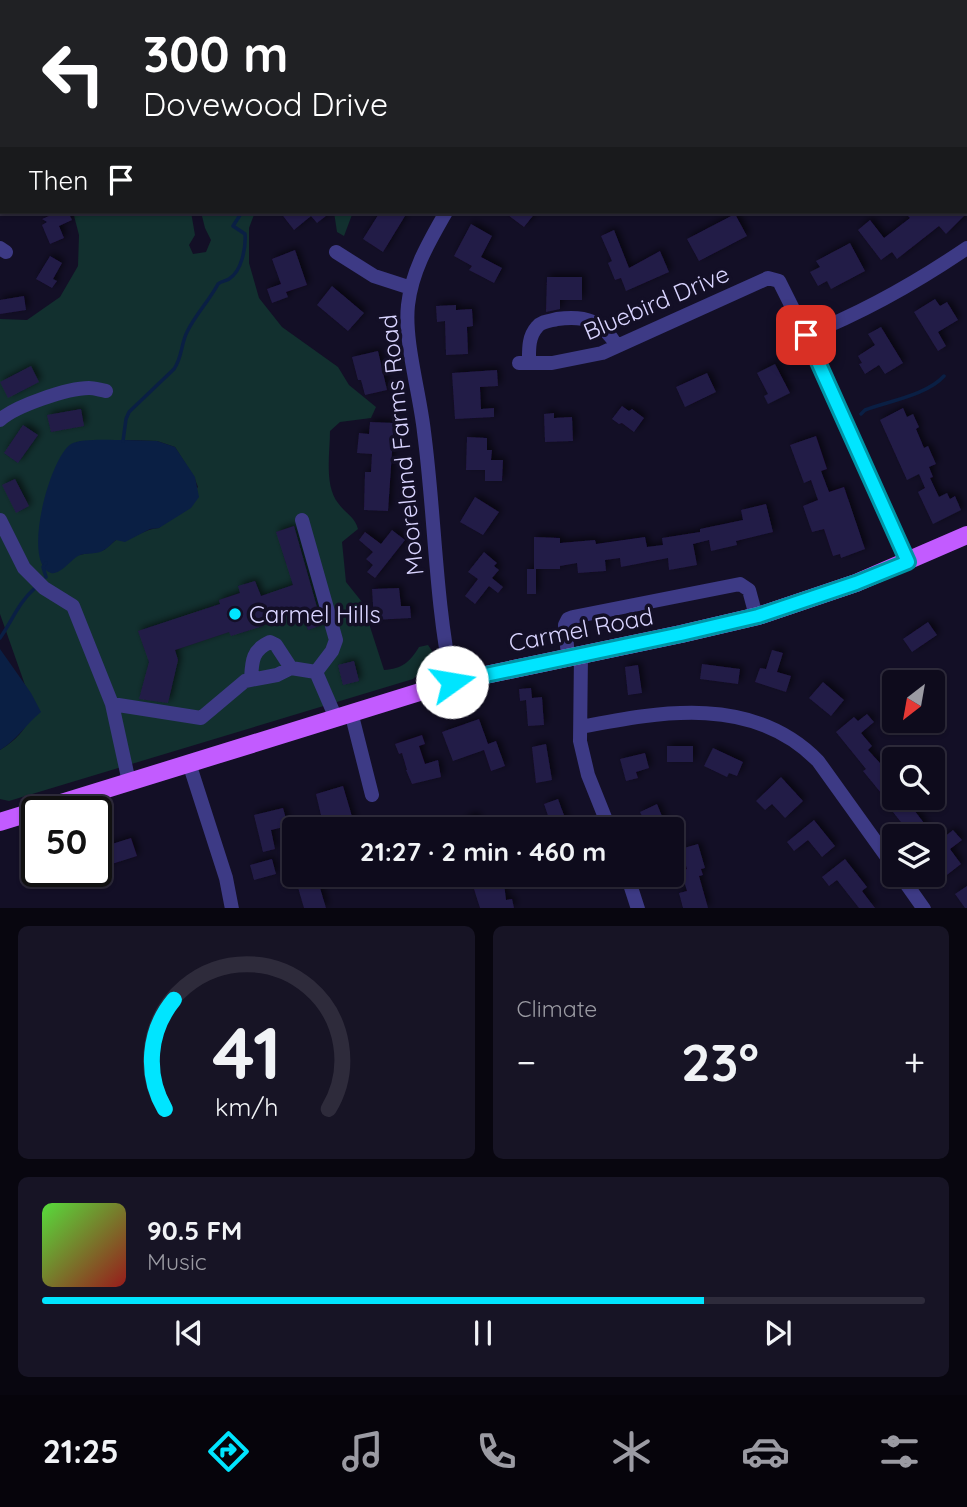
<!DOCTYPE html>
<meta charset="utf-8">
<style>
:root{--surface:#0e0b1c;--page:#171425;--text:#f1f3f6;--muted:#9b9ba3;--line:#2e2b3b;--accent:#00e5ff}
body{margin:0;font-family:Quicksand,sans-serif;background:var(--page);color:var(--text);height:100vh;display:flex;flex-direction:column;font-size:26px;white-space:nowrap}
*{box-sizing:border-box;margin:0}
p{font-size:23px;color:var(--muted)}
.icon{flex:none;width:38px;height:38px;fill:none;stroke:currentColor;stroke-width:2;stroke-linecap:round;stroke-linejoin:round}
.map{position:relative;height:908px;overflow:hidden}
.drawer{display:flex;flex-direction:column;gap:18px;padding:18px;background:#08060f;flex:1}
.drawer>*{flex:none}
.banner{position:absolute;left:0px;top:0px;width:968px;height:214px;box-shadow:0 2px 5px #0004,0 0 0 2px var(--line);background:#202124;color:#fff;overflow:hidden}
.needle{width:46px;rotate:211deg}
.buttons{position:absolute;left:882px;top:670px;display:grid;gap:14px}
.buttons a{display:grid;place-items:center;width:63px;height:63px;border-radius:7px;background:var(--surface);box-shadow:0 2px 5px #0004,0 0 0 2px var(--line);font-size:35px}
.speed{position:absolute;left:21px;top:796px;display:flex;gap:14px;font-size:35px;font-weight:700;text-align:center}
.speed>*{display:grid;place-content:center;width:91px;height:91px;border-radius:50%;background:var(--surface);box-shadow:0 2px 5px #0004,0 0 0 2px var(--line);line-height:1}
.speed .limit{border:4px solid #111;border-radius:10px;background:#fff;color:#111}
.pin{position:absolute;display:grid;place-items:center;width:60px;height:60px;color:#fff;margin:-30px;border-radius:14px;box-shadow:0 4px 10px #0006}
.me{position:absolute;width:77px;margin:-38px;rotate:77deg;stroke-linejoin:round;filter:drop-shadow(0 0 5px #0008)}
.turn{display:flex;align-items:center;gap:24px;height:147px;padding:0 28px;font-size:32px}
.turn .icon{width:91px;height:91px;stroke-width:2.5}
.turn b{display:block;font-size:49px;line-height:60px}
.then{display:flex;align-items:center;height:66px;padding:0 28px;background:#0003;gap:14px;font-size:26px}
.big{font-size:52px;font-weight:700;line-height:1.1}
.drawer .widget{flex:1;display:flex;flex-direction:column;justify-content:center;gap:10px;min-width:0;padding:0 24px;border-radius:10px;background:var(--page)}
.drawer .dial{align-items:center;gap:0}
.dial svg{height:182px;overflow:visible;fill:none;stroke:var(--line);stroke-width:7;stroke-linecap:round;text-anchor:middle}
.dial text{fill:var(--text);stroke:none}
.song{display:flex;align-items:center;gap:21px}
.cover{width:84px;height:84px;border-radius:10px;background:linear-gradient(135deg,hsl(110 70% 55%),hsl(0 70% 35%))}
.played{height:7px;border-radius:4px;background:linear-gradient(90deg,var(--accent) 75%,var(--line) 75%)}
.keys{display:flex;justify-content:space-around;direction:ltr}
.heat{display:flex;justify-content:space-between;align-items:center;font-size:38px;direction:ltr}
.drawer .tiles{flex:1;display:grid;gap:18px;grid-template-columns:1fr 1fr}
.widget:last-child{grid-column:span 2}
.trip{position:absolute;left:282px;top:817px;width:402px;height:70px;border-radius:7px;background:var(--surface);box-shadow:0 2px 5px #0004,0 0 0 2px var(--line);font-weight:700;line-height:70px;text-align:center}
.tabs{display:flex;height:112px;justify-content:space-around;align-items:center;background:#06040b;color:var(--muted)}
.tabs .icon{width:49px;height:49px}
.tabs .current{color:var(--accent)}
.tabs b{font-size:32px;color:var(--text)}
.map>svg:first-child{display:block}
.green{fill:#12302f;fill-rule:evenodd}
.water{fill:#0a1f44}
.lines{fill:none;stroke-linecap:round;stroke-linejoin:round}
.stream{stroke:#0a1f44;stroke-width:3.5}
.building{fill:#241b47;filter:url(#shadow)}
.minor{stroke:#3d3a85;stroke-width:14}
.major{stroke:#c25bff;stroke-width:18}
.route-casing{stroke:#0095a6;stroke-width:18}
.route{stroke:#00e5ff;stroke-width:12}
.poi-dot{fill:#00e5ff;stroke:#130f26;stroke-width:2.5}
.labels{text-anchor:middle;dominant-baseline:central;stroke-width:7;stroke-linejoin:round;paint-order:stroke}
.street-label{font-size:24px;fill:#d9d4ff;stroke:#130f26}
.poi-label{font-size:24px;fill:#d9d4ff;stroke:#130f26;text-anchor:start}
</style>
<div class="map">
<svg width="967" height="909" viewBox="0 0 967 909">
<defs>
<filter id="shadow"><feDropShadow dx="3" dy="-3" stdDeviation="3.5" flood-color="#0009"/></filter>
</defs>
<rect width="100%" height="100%" fill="#130f26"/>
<path class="green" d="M73 212H135L153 216 156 212H191L195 235 189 245 193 254 206 252 211 240 205 228 201 212H255L249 228V263L259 298 282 327 338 367 349 385 376 407 371 418 340 422 330 431C330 453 324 485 338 503 345 513 355 517 358 529L342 542 346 582 362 602 384 670C402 669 410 662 419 647L428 645 432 651 428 665 413 679 9 801 0 799V750C23 737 43 711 25 685L0 614V319L27 320 60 297 78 266 79 235ZM124 440 157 441 175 447 194 477 198 487 159 528C143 529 132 541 116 540L104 550 79 555 76 442Z
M334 212H353L344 236 337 232Z"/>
<path class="water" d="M124 440 157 441 175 447 195 477 199 497 191 508 159 528 150 529 125 542 116 540C112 543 108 548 104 550 98 555 85 552 78 556 71 560 60 575 51 573 21 563 50 457 71 444 81 438 111 440 124 440Z
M0 649 31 693 41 712C26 724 17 740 0 750Z"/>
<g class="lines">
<path class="stream" d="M356 2 358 0
M861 414 865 410C889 401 927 395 944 376
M123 441 126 419 129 412 174 369C182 358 181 344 187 332 195 315 209 301 218 284 221 281 226 281 229 279 242 271 246 247 245 234L233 226 242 212
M46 577 43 567 46 563
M0 638C12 621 19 602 34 589"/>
</g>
<path class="building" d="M58 212H68L72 220 59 226 64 238 50 244 42 225 47 222 42 219Z
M280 212H331L317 223 311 216 294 230Z
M380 212H398L405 216 383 252 363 239Z
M504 212H536L524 227Z
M904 212H967V213L946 234 939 226 897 259 892 252 881 260 858 230 870 220 884 238 910 218Z
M735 214 747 236 699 261 687 239Z
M471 224 492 236 481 257 502 268 494 283 469 270 472 266 454 256Z
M614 230 629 268 660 251 669 272 626 291 621 278 615 280 608 263 612 261 601 236Z
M850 243 865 271 831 289 827 281 818 286 810 272 820 267 816 261Z
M295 250 307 285 286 292 288 297 272 303 267 289 281 284 272 259Z
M50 256 62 263 53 279 57 281 52 288 36 279Z
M547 277H582V300H560V309L546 312Z
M332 286 364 313 348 331 317 305Z
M24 296 26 310 0 314V300Z
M935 299 940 306 947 302 958 320 938 332 946 346 938 351 914 312Z
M456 305V310L472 309 473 326 467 327 468 354 446 355 445 321 437 322 436 306Z
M881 327 903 363 885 374 879 365 865 374 859 364 862 363 858 356 875 345 868 334Z
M378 351 387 390 365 395 361 380H358L352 357Z
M775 364 790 393 768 404 764 396 768 394 757 373Z
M31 366 39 382 8 398 0 382Z
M497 370 498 386 480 387 481 409 494 408V417L455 419 452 373Z
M707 373 716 392 685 407 676 387Z
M622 406 629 411 632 409 644 418 634 432 622 423 619 424 612 419Z
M903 408 907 417 913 414 919 427 916 429 924 448 928 446 936 464 929 467 933 477 930 478 939 497 947 493 950 499 955 496 961 510 933 524 918 492 925 488 919 474 907 480 880 420Z
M81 409 84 426 51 432 47 415Z
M554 413V418L572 417 573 441 545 442 544 414Z
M370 422 394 423 388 511 364 510 365 472H371L372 454 357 453 359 433 369 434Z
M23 425 38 435 18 463 4 453Z
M816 436 827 469 821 471 829 492 844 487 865 549 841 558 840 554 833 556 824 529 812 532 803 506 818 500 811 480 804 483 790 445Z
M467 437 487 438V450H492L491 460H503L502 481H485V470H466Z
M15 479 29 506 16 513 2 485Z
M475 497 499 512 483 535 460 522Z
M766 504 773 532 736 541 737 545 711 551 709 540 693 544 697 565 669 570 668 558 621 567 620 558 605 560 606 571 578 573 577 563 560 566V569H536V594H527V569H534V537L560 538V543L595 540 596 544 645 537 647 547 663 545 662 538 700 532V529L743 520 741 510Z
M294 526 322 625 308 630 300 608 262 621 263 626 231 636 229 632 175 650 178 660 168 703 139 699 149 662 138 631 220 604 219 600 240 593 238 586 255 581 261 596 293 585 276 532Z
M392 530 405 540 375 578 367 572 373 565 366 559 373 552 359 540 365 532 381 544Z
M484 552 497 563 494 566 499 570 492 578 503 587 498 593 489 586 475 604 465 596 478 579 468 572Z
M399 588 401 606H410L411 618 374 620 372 589Z
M928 622 937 635 912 652 903 639Z
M772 650 783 653 777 672 791 676 786 692 755 682 760 668 766 669Z
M354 661 359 681 343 685 338 665Z
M702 664 740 669 738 684 700 679Z
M638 665 642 693 628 695 625 667Z
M823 682 844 700 831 716 809 698Z
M531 688 532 698 542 697 544 725 528 726 526 700 520 701 519 689Z
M867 714 874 722 861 733 872 746 868 750 880 763 894 752V766L889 771 894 778V798H905L927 827 915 836H912L889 807 891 805 863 771 866 769 836 732 854 717 858 721Z
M479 719 488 744 496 741 505 766 491 771 484 750 453 761 442 732Z
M422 735 425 744 419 746 425 764 438 760 441 777 412 784 406 770H407L402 753 399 754 395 744Z
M546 744 552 780 536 783 532 747Z
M667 746H693V762H667Z
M713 748 743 762 737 776 729 773 727 777 704 766Z
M645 753 649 768 636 772 638 778 626 781 620 759Z
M781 777 803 801 785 818 772 804 765 810 756 801Z
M343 786 356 830H332L330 821 323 823 320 811 316 794Z
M558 799 568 826 553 830 544 804Z
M657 804 666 826 659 830H649L640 812Z
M283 808 288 826 271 830 275 849 263 852 254 815Z
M477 815 480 826 463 830 461 822 467 821 466 817Z
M814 820 835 846 822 857 808 840 794 851 787 842Z
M953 830 962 840 950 849 961 864 943 878 933 865V846Z
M131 838 137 856 96 869V849Z
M698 844 705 868 701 869 703 875 699 876 708 908H683L679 893 687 891 681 871 687 869 683 855 686 854 684 848Z
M272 859 276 874 254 880 250 865Z
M845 859 867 887 862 891 875 908H859L837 880 829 886 822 877Z
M481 875H503L506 900 512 899 514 908H480L474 889 484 886Z
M570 875H585L587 885 573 889Z
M317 878 326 908H304L297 884Z
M967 886V908H965L955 894Z"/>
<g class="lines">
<path class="minor" d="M736 0 738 2
M312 2 313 0
M623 2 626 0
M662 2 663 0
M0 7 2 5
M966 108 967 109
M446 212C429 242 412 270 408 305 404 341 420 394 424 432 435 515 435 599 452 682
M0 248 6 252
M336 252 374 276 411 288
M806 335C862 313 917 282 967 248
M519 363H552L602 353 768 278 779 281 806 335 908 562
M529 363C529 350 528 337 537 327 542 321 550 321 557 319 586 315 602 321 617 346
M0 420C15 406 68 388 89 388 94 388 100 390 106 391
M0 520 24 568 44 588 73 606 112 704 129 782
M302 520 336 640 332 651 316 672 335 716
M581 654 580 741 588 775 610 830
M568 656 565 625 568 619 573 617 740 584 749 590 756 616
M251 679C252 661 252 650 270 642L276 645 291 668
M112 704 201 718 245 681 277 675 291 668 316 672
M351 712 372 795
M581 727C662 711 754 695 818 761L894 867
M189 763 226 878 232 909
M627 875 638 909
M900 875 924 909"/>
<path class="major" d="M108 2 109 0
M123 2 125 0
M0 161 2 159
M0 186 2 183
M0 822 452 682 681 634 758 616 856 583 967 535"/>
</g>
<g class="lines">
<defs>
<path id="route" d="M452 682 681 634 758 616 856 583 908 562 806 335"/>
</defs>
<use href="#route" class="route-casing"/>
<use href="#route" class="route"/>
</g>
<circle class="poi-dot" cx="235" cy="614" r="7"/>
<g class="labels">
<g class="street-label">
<text transform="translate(656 302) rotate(-23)">Bluebird Drive</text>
<text transform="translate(401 445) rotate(-96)">Mooreland Farms Road</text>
<text transform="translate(581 629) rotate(-11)">Carmel Road</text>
</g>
<g class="poi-label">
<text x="249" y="614">Carmel Hills</text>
</g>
</g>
</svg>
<div class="buttons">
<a><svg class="needle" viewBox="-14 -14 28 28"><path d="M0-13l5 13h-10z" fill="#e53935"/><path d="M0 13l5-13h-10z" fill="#9b9ba3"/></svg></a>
<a><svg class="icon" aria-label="search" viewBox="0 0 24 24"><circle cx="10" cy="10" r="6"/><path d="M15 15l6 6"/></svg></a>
<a><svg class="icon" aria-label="layers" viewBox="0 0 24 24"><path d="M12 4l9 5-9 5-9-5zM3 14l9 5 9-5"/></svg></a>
</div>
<div class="speed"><div class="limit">50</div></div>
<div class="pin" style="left:806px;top:335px;background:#d93025"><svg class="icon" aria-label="arrive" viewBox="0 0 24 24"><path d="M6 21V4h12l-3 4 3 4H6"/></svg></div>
<svg class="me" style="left:452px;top:682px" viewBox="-20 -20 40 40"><circle r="19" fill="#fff"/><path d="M0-13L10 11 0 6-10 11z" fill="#00e5ff"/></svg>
<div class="trip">21:27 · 2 min · 460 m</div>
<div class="banner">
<div class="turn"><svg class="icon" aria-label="left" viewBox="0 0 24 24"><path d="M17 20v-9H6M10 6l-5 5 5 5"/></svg><div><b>300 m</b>Dovewood Drive</div></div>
<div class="then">Then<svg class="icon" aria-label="arrive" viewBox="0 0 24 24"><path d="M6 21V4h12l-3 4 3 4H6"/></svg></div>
</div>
</div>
<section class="drawer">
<div class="tiles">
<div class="widget dial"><svg viewBox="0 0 100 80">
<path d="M14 69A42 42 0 1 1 86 69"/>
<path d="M14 69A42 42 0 0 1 18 21" stroke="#00e5ff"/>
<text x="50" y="56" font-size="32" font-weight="700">41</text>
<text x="50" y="72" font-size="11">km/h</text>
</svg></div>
<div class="widget"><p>Climate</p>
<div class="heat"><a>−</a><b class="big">23°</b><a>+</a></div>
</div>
<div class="widget">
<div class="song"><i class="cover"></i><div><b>90.5 FM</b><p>Music</p></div></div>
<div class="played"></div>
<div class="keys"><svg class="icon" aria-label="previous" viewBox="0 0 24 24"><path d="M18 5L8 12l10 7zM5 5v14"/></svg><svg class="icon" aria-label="pause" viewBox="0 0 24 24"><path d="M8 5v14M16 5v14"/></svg><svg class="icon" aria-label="next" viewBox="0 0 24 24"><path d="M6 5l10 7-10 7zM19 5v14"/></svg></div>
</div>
</div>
</section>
<nav class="tabs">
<b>21:25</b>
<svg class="icon current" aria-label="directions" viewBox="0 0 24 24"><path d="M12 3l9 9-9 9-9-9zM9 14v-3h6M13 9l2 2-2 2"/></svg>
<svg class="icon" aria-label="music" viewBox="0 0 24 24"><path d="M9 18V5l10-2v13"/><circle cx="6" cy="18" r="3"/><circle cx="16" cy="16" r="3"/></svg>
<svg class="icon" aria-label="phone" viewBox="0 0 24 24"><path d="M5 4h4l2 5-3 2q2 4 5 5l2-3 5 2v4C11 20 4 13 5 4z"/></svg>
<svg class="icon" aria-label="climate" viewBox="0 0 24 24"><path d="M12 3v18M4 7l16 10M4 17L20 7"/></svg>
<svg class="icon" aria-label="car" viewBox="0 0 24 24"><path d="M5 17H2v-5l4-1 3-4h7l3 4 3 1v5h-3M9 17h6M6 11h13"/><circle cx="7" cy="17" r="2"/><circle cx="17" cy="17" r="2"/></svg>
<svg class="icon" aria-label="filters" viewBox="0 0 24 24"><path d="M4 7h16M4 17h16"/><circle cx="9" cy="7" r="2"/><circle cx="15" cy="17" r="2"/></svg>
</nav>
